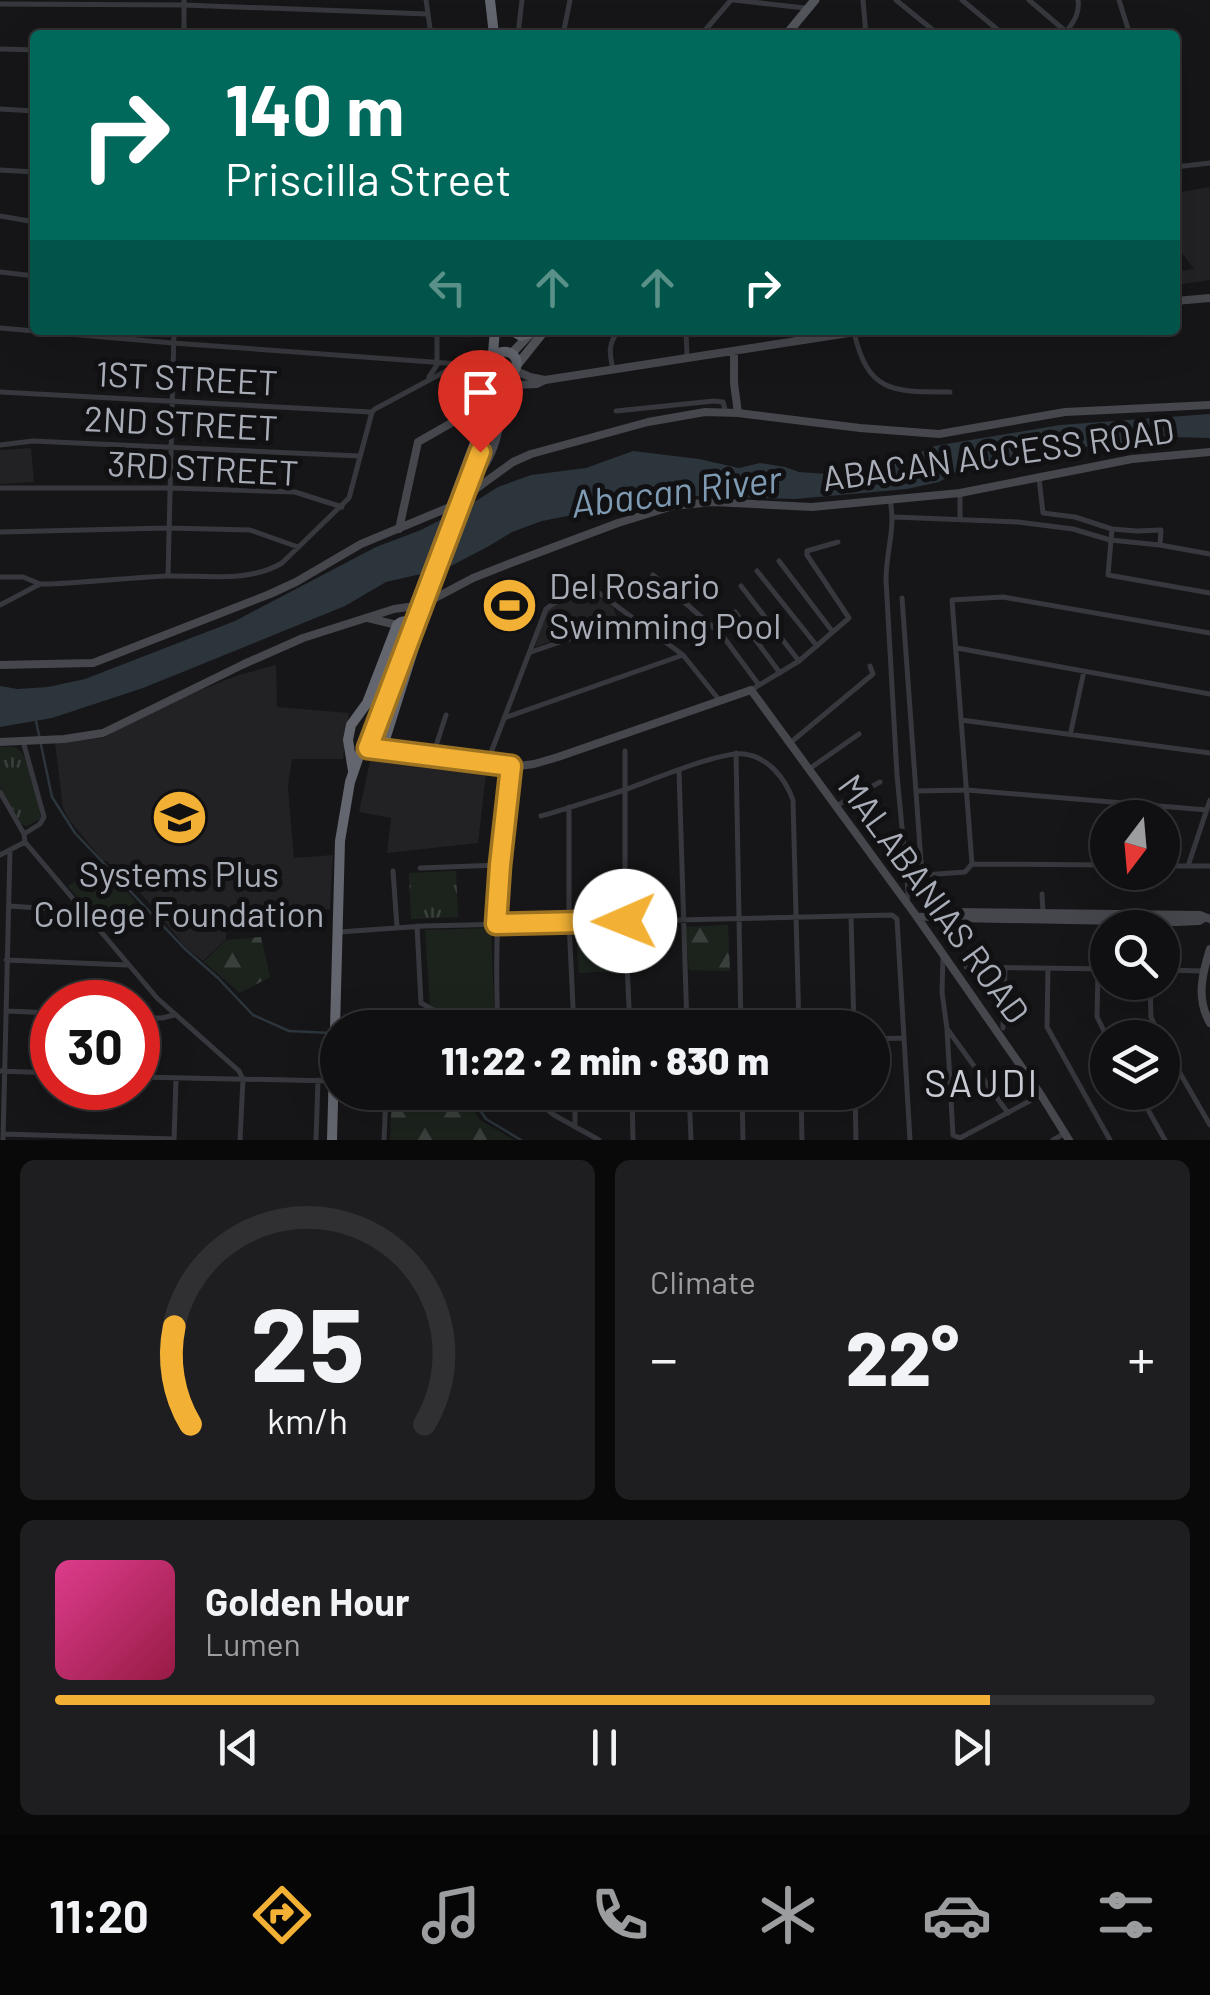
<!DOCTYPE html>
<meta charset="utf-8">
<style>
:root{--surface:#101012;--page:#1e1e20;--text:#f1f3f6;--muted:#9c9d9f;--line:#303032;--accent:#f2b134}
body{margin:0;font-family:Barlow,sans-serif;background:var(--page);color:var(--text);height:100vh;display:flex;flex-direction:column;font-size:38px;white-space:nowrap}
*{box-sizing:border-box;margin:0}
p{font-size:32px;color:var(--muted)}
.icon{flex:none;width:55px;height:55px;fill:none;stroke:currentColor;stroke-width:2;stroke-linecap:round;stroke-linejoin:round}
.map{position:relative;height:1140px;overflow:hidden}
.drawer{display:flex;flex-direction:column;gap:20px;padding:20px;background:#09090a;flex:1}
.drawer>*{flex:none}
.top-card{position:absolute;left:30px;top:30px;width:1150px;height:305px;border-radius:10px;box-shadow:0 10px 40px #0002,0 0 0 2px var(--line);background:#00695c;color:#fff;overflow:hidden}
.needle{width:65px;rotate:196deg}
.controls{position:absolute;left:1090px;top:800px;display:grid;gap:20px}
.controls a{display:grid;place-items:center;width:90px;height:90px;border-radius:50%;background:var(--surface);box-shadow:0 10px 40px #0002,0 0 0 2px var(--line);font-size:50px}
.speed{position:absolute;left:30px;top:980px;display:flex;gap:20px;font-size:50px;font-weight:700;text-align:center}
.speed>*{display:grid;place-content:center;width:130px;height:130px;border-radius:50%;background:var(--surface);box-shadow:0 10px 40px #0002,0 0 0 2px var(--line);line-height:1}
.speed .limit{border:15px solid #d22;background:#fff;color:#111}
.pin{position:absolute;display:grid;place-items:center;width:85px;height:85px;color:#fff;margin:-102px -42px;border-radius:50% 50% 50% 0;rotate:-45deg;box-shadow:0 0 10px #0007}
.pin .icon{rotate:45deg}
.me{position:absolute;width:110px;margin:-55px;rotate:269deg;stroke-linejoin:round;filter:drop-shadow(0 0 8px #0008)}
.turn{display:flex;align-items:center;gap:35px;height:210px;padding:0 30px;font-size:45px}
.turn .icon{width:130px;height:130px;stroke-width:2.5}
.turn b{display:block;font-size:70px;line-height:85px}
.lanes{display:flex;align-items:center;height:95px;padding:0 30px;background:#0003;justify-content:center;gap:50px;direction:ltr}
.lanes .off{opacity:.35}
.big{font-size:75px;font-weight:800;line-height:1.1}
.drawer .card{flex:1;display:flex;flex-direction:column;justify-content:center;gap:15px;min-width:0;padding:0 35px;border-radius:15px;background:var(--page)}
.drawer .dial{align-items:center;gap:0}
.dial svg{height:260px;overflow:visible;fill:none;stroke:var(--line);stroke-width:7;stroke-linecap:round;text-anchor:middle}
.dial text{fill:var(--text);stroke:none}
.song{display:flex;align-items:center;gap:30px}
.cover{width:120px;height:120px;border-radius:15px;background:linear-gradient(135deg,hsl(330 70% 55%),hsl(340 70% 35%))}
.played{height:10px;border-radius:5px;background:linear-gradient(90deg,var(--accent) 85%,var(--line) 85%)}
.keys{display:flex;justify-content:space-around;direction:ltr}
.heat{display:flex;justify-content:space-between;align-items:center;font-size:55px;direction:ltr}
.drawer .tiles{flex:1;display:grid;gap:20px;grid-template-columns:1fr 1fr}
.card:last-child{grid-column:span 2}
.trip{position:absolute;left:320px;top:1010px;width:570px;height:100px;border-radius:50px;background:var(--surface);box-shadow:0 10px 40px #0002,0 0 0 2px var(--line);font-weight:800;line-height:100px;text-align:center}
.dock{display:flex;height:160px;justify-content:space-around;align-items:center;background:#060607;color:var(--muted)}
.dock .icon{width:70px;height:70px}
.dock .active{color:var(--accent)}
.dock b{font-size:45px;color:var(--text)}
.map>svg:first-child{display:block}
.built{fill:#222225}
.grass{fill:url(#grass-tufts)}
.forest{fill:url(#forest-firs)}
.park{fill:#1c231d}
.water{fill:#2c353c}
.lines{fill:none;stroke-linecap:round;stroke-linejoin:round}
.stream{stroke:#2c353c;stroke-width:2.5}
.street{stroke:#37383d;stroke-width:5}
.secondary{stroke:#45474d;stroke-width:8}
.primary{stroke:#53555c;stroke-width:9}
.highway{stroke:#63666e;stroke-width:10}
.highway-bridge{stroke:#63666e;stroke-width:10}
.route-casing{stroke:#9d7322;stroke-width:25}
.route{stroke:#f2b134;stroke-width:18}
.labels{text-anchor:middle;dominant-baseline:central;stroke-width:10;stroke-linejoin:round;paint-order:stroke}
.street-label{font-size:35px;fill:#a8adb8;stroke:#111113}
.poi-label{font-size:35px;fill:#a8adb8;stroke:#111113;text-anchor:start}
.water-label{font-size:38px;font-style:italic;fill:#7f9bb3;stroke:#111113}
.neighbourhood-label{font-size:38px;letter-spacing:2.5px;fill:#c9ccd4;stroke:#111113}
</style>
<div class="map">
<svg width="1210" height="1140" viewBox="0 0 1210 1140">
<defs>
<pattern id="grass-tufts" width="24" height="20" patternUnits="userSpaceOnUse" patternTransform="scale(2.5)"><rect width="24" height="20" fill="#1c231d"/><path d="M3 7l-1-3M5 7V3M7 7l1-3M15 17l-1-3M17 17v-4M19 17l1-3" fill="none" stroke="#3a403c"/></pattern>
<pattern id="forest-firs" width="22" height="20" patternUnits="userSpaceOnUse" patternTransform="scale(2.5)"><rect width="22" height="20" fill="#1c231d"/><path d="M5 1l3.5 6h-7zM16 11l3.5 6h-7z" fill="#3a403c"/></pattern>
</defs>
<rect width="100%" height="100%" fill="#161618"/>
<path class="built" d="M1210 187V280L1176 285 1175 272 1194 269 1175 244V193Z
M31 448 34 482 0 484V450Z
M595 594 613 607 617 618 535 647 544 614 550 605 584 595Z
M276 665 277 707 349 713 343 759H292L289 777 288 789 294 858 333 855 330 909 294 915 226 919V939L203 961 184 946 155 909 132 884 106 861H103L70 821 63 808 55 743 104 738 148 710 239 675Z
M373 748 487 765 478 843 387 853 391 818 359 812Z"/>
<path class="grass" d="M0 747C5 747 12 746 16 748 31 755 37 802 41 818L27 826 21 824 0 787Z
M102 864 136 902 99 924 68 886Z
M456 871 458 917 411 919 409 873Z
M614 930 616 971 579 973 576 932Z"/>
<path class="forest" d="M728 925 730 971 689 970 686 927Z
M261 937 270 977 240 993 204 962 226 940Z
M392 1093H462L480 1120 514 1140H390Z"/>
<path class="park" d="M491 928 495 1027H467L430 1005 425 930Z"/>
<path class="water" d="M1210 414V438L1169 437 1105 448 1067 445 964 467 939 482 907 489 795 499 695 496 597 510 542 521 512 532 489 546 447 568 386 582 345 606 143 688 52 718 0 727V686L17 689 48 687 85 679 235 621 376 547 421 530 471 504 498 487 531 475 586 468 633 451 699 459 739 468 760 463 785 467 799 472 841 475 875 472 935 446 1060 425Z"/>
<g class="lines">
<path class="stream" d="M36 721 52 797 75 833 185 949 218 978 253 1015 289 1031 331 1033
M468 1092 486 1119 521 1140"/>
<path class="street" d="M426 0 431 35
M734 0 805 8
M863 0 866 35
M896 0 939 35
M962 0 1004 35
M1029 0 1070 35
M1119 0 1130 35
M0 4 184 5 428 14
M564 30 579 35
M1067 31C1074 21 1080 13 1078 0
M184 35V0
M518 35 522 0
M563 35 570 0
M701 35 731 0
M0 49 35 50
M0 109 35 111
M1175 167 1210 163
M0 170 35 172
M0 216 35 222
M0 272 35 276
M0 328 173 343 459 364 465 367 488 368
M686 330 687 357
M854 332C868 394 894 392 950 392
M459 364 464 360 488 361
M613 369C609 352 608 344 619 330
M429 377 437 365V330
M0 392 371 412
M616 411 714 401 723 402 726 413
M0 445 33 441 360 456
M1039 478 1043 513 1075 517 1112 529 1108 575 1210 593
M0 488H169L295 492 342 507
M890 500C896 528 886 551 886 580L897 775 908 891 907 902
M894 517 1018 522 1073 529 1110 540 1160 545 1210 554
M960 519V493
M1112 529 1137 531 1161 530 1160 545
M0 532 167 528 250 530 298 547
M779 561 832 631
M757 571 817 646
M653 575 722 635 759 685
M168 576 174 330
M0 577H23L40 584H50C89 582 128 578 167 576 204 575 249 583 282 563L349 498 372 412 375 409 448 370 455 363
M741 586 799 661
M902 598 925 917
M0 605 40 584
M735 612 780 673
M957 648 1210 694
M531 652 630 618
M751 690 799 661 849 618 807 555V551L838 542
M507 717 683 655
M961 720 1210 753
M1071 731 1084 671
M23 741 44 817 40 824 24 834 25 842
M790 743 873 674 870 666
M625 751V921L630 1028
M736 753 741 1028
M433 755 446 715
M487 763 546 609 554 603 582 593H599L683 655 720 701
M809 769 859 734
M679 770 687 1028
M916 791 967 790 1207 810
M0 792 24 834
M836 806 880 782
M569 807V922L574 1028
M541 816C569 808 596 799 624 790 650 781 720 751 744 754 768 757 785 778 793 800L799 1028
M25 842 157 998 239 1071 243 1079 240 1140
M0 855 25 842
M972 864 952 600 1003 597 1210 633
M1162 866H1210
M1188 866 1210 800
M420 868 499 865
M393 871 397 927
M924 875 965 872 972 864 1108 865
M1042 894 1043 914
M9 906 84 911
M851 916 854 1028
M417 926 421 1003 466 1028
M339 932 424 926 892 915 897 919 910 1140
M943 957 942 992 947 1029 953 1135 960 1138 1041 1095
M6 960 127 965
M966 967 1108 969
M1048 968 1047 1027 1110 1140
M1098 969 1097 1017 1108 1039
M1162 970 1203 971
M1150 982 1151 1017 1160 1038
M7 1011 52 1013
M138 1018H162L174 1015
M498 1028C494 940 499 854 511 767
M1003 1028 1005 968
M948 1030 1008 1113
M872 1039 903 1038
M1162 1042 1210 1125
M0 1071 52 1073
M138 1077 334 1081
M525 1092 554 1115 599 1140
M575 1092V1127
M632 1092 633 1140
M689 1092 691 1140
M742 1092 743 1140
M801 1092 802 1140
M855 1092 856 1140
M1138 1092 1165 1140
M3 1134 174 1139
M3 1140 10 850
M174 1140 176 1079
M316 1140 318 1080
M384 1140 386 1094
M1053 1140 1065 1133"/>
<path class="secondary" d="M1175 301 1210 298
M734 352V383L738 413
M516 371 530 377 545 380
M508 376 515 385 537 384 545 380 868 330
M470 481C490 467 503 430 499 405
M462 499 513 462 531 454 648 422 705 412 738 413 860 428 939 434 1065 412 1210 405
M399 529 418 442 453 422 474 421 480 411 487 409
M368 618 397 625
M0 665 93 663 270 594 296 582 361 544 450 507
M0 742 64 739 103 733 244 664 303 638 394 609 422 605 473 578 511 563 618 523 673 506 713 502 812 507 960 493 1132 459 1210 452
M369 748 511 767 534 764 558 757 751 690 917 917 1041 1095 1069 1140
M949 916 954 918 1177 922 1199 921 1204 918
M917 917 949 916 953 912 1200 915 1210 919
M1210 949C1202 974 1196 999 1210 1023"/>
<path class="primary" d="M786 35 815 0
M512 353 532 332
M518 364 545 330"/>
<path class="highway" d="M490 0 494 35
M511 330 521 336 532 332
M493 357C508 343 526 360 511 375L503 376 496 373
M486 413 496 373 492 364 495 330
M493 417 506 376
M353 771 348 740 351 725 367 703 397 625C403 619 411 621 417 626L418 635 382 749
M332 1140 340 841 350 782 368 730"/>
<path class="highway-bridge" d="M368 730 486 413
M375 731 493 417"/>
</g>
<g class="lines">
<defs>
<path id="route" d="M480 452 368 748 511 766 500 865 496 924 625 921"/>
</defs>
<use href="#route" class="route-casing"/>
<use href="#route" class="route"/>
</g>
<defs>
<symbol id="stadium-disc" viewBox="-11 -11 22 22"><circle r="9.5" fill="#f2b134" stroke="#111113"/><path d="M0-5a6.5 5 0 1 0 0 10a6.5 5 0 1 0 0-10ZM-3.5-1.8h7v3.6h-7Z" fill="#111"/></symbol>
<symbol id="university-disc" viewBox="-11 -11 22 22"><circle r="9.5" fill="#f2b134" stroke="#111113"/><path d="M0-5L7-2L0 1L-7-2ZM-4 1L0 2.5L4 1V4Q0 6-4 4Z" fill="#111"/></symbol>
</defs>
<g fill-rule="evenodd">
<use href="#stadium-disc" x="478" y="574" width="63" height="63"/>
<use href="#university-disc" x="148" y="786" width="63" height="63"/>
</g>
<g class="labels">
<g class="street-label">
<text transform="translate(187 377) rotate(3)">1ST STREET</text>
<text transform="translate(181 422) rotate(3)">2ND STREET</text>
<text transform="translate(998 453) rotate(-8)">ABACAN ACCESS ROAD</text>
<text transform="translate(203 467) rotate(3)">3RD STREET</text>
<text transform="translate(935 898) rotate(54)">MALABANIAS ROAD</text>
</g>
<g class="poi-label">
<text x="549" y="585">Del Rosario<tspan x="549" dy="40">Swimming Pool</tspan></text>
<text x="179" y="873" text-anchor="middle">Systems Plus<tspan x="179" dy="40">College Foundation</tspan></text>
</g>
<g class="water-label">
<text transform="translate(676 490) rotate(-7)">Abacan River</text>
</g>
<g class="neighbourhood-label">
<text x="982" y="1082">SAUDI</text>
</g>
</g>
</svg>
<div class="controls">
<a><svg class="needle" viewBox="-14 -14 28 28"><path d="M0-13l5 13h-10z" fill="#e53935"/><path d="M0 13l5-13h-10z" fill="#9c9d9f"/></svg></a>
<a><svg class="icon" aria-label="search" viewBox="0 0 24 24"><circle cx="10" cy="10" r="6"/><path d="M15 15l6 6"/></svg></a>
<a><svg class="icon" aria-label="layers" viewBox="0 0 24 24"><path d="M12 4l9 5-9 5-9-5zM3 14l9 5 9-5"/></svg></a>
</div>
<div class="speed"><div class="limit">30</div></div>
<div class="pin" style="left:480px;top:452px;background:#d93025"><svg class="icon" aria-label="arrive" viewBox="0 0 24 24"><path d="M6 21V4h12l-3 4 3 4H6"/></svg></div>
<svg class="me" style="left:625px;top:921px" viewBox="-20 -20 40 40"><circle r="19" fill="#fff"/><path d="M0-13L10 11 0 6-10 11z" fill="#f2b134"/></svg>
<div class="trip">11:22 · 2 min · 830 m</div>
<div class="top-card">
<div class="turn"><svg class="icon" aria-label="right" viewBox="0 0 24 24"><path d="M7 20v-9h11M14 6l5 5-5 5"/></svg><div><b>140 m</b>Priscilla Street</div></div>
<div class="lanes"><svg class="icon off" aria-label="left" viewBox="0 0 24 24"><path d="M17 20v-9H6M10 6l-5 5 5 5"/></svg><svg class="icon off" aria-label="ahead" viewBox="0 0 24 24"><path d="M12 20V5M6 11l6-6 6 6"/></svg><svg class="icon off" aria-label="ahead" viewBox="0 0 24 24"><path d="M12 20V5M6 11l6-6 6 6"/></svg><svg class="icon" aria-label="right" viewBox="0 0 24 24"><path d="M7 20v-9h11M14 6l5 5-5 5"/></svg></div>
</div>
</div>
<section class="drawer">
<div class="tiles">
<div class="card dial"><svg viewBox="0 0 100 80">
<path d="M14 69A42 42 0 1 1 86 69"/>
<path d="M14 69A42 42 0 0 1 9 39" stroke="#f2b134"/>
<text x="50" y="56" font-size="32" font-weight="700">25</text>
<text x="50" y="72" font-size="11">km/h</text>
</svg></div>
<div class="card"><p>Climate</p>
<div class="heat"><a>−</a><b class="big">22°</b><a>+</a></div>
</div>
<div class="card">
<div class="song"><i class="cover"></i><div><b>Golden Hour</b><p>Lumen</p></div></div>
<div class="played"></div>
<div class="keys"><svg class="icon" aria-label="previous" viewBox="0 0 24 24"><path d="M18 5L8 12l10 7zM5 5v14"/></svg><svg class="icon" aria-label="pause" viewBox="0 0 24 24"><path d="M8 5v14M16 5v14"/></svg><svg class="icon" aria-label="next" viewBox="0 0 24 24"><path d="M6 5l10 7-10 7zM19 5v14"/></svg></div>
</div>
</div>
</section>
<nav class="dock">
<b>11:20</b>
<svg class="icon active" aria-label="directions" viewBox="0 0 24 24"><path d="M12 3l9 9-9 9-9-9zM9 14v-3h6M13 9l2 2-2 2"/></svg>
<svg class="icon" aria-label="music" viewBox="0 0 24 24"><path d="M9 18V5l10-2v13"/><circle cx="6" cy="18" r="3"/><circle cx="16" cy="16" r="3"/></svg>
<svg class="icon" aria-label="phone" viewBox="0 0 24 24"><path d="M5 4h4l2 5-3 2q2 4 5 5l2-3 5 2v4C11 20 4 13 5 4z"/></svg>
<svg class="icon" aria-label="climate" viewBox="0 0 24 24"><path d="M12 3v18M4 7l16 10M4 17L20 7"/></svg>
<svg class="icon" aria-label="car" viewBox="0 0 24 24"><path d="M5 17H2v-5l4-1 3-4h7l3 4 3 1v5h-3M9 17h6M6 11h13"/><circle cx="7" cy="17" r="2"/><circle cx="17" cy="17" r="2"/></svg>
<svg class="icon" aria-label="filters" viewBox="0 0 24 24"><path d="M4 7h16M4 17h16"/><circle cx="9" cy="7" r="2"/><circle cx="15" cy="17" r="2"/></svg>
</nav>
